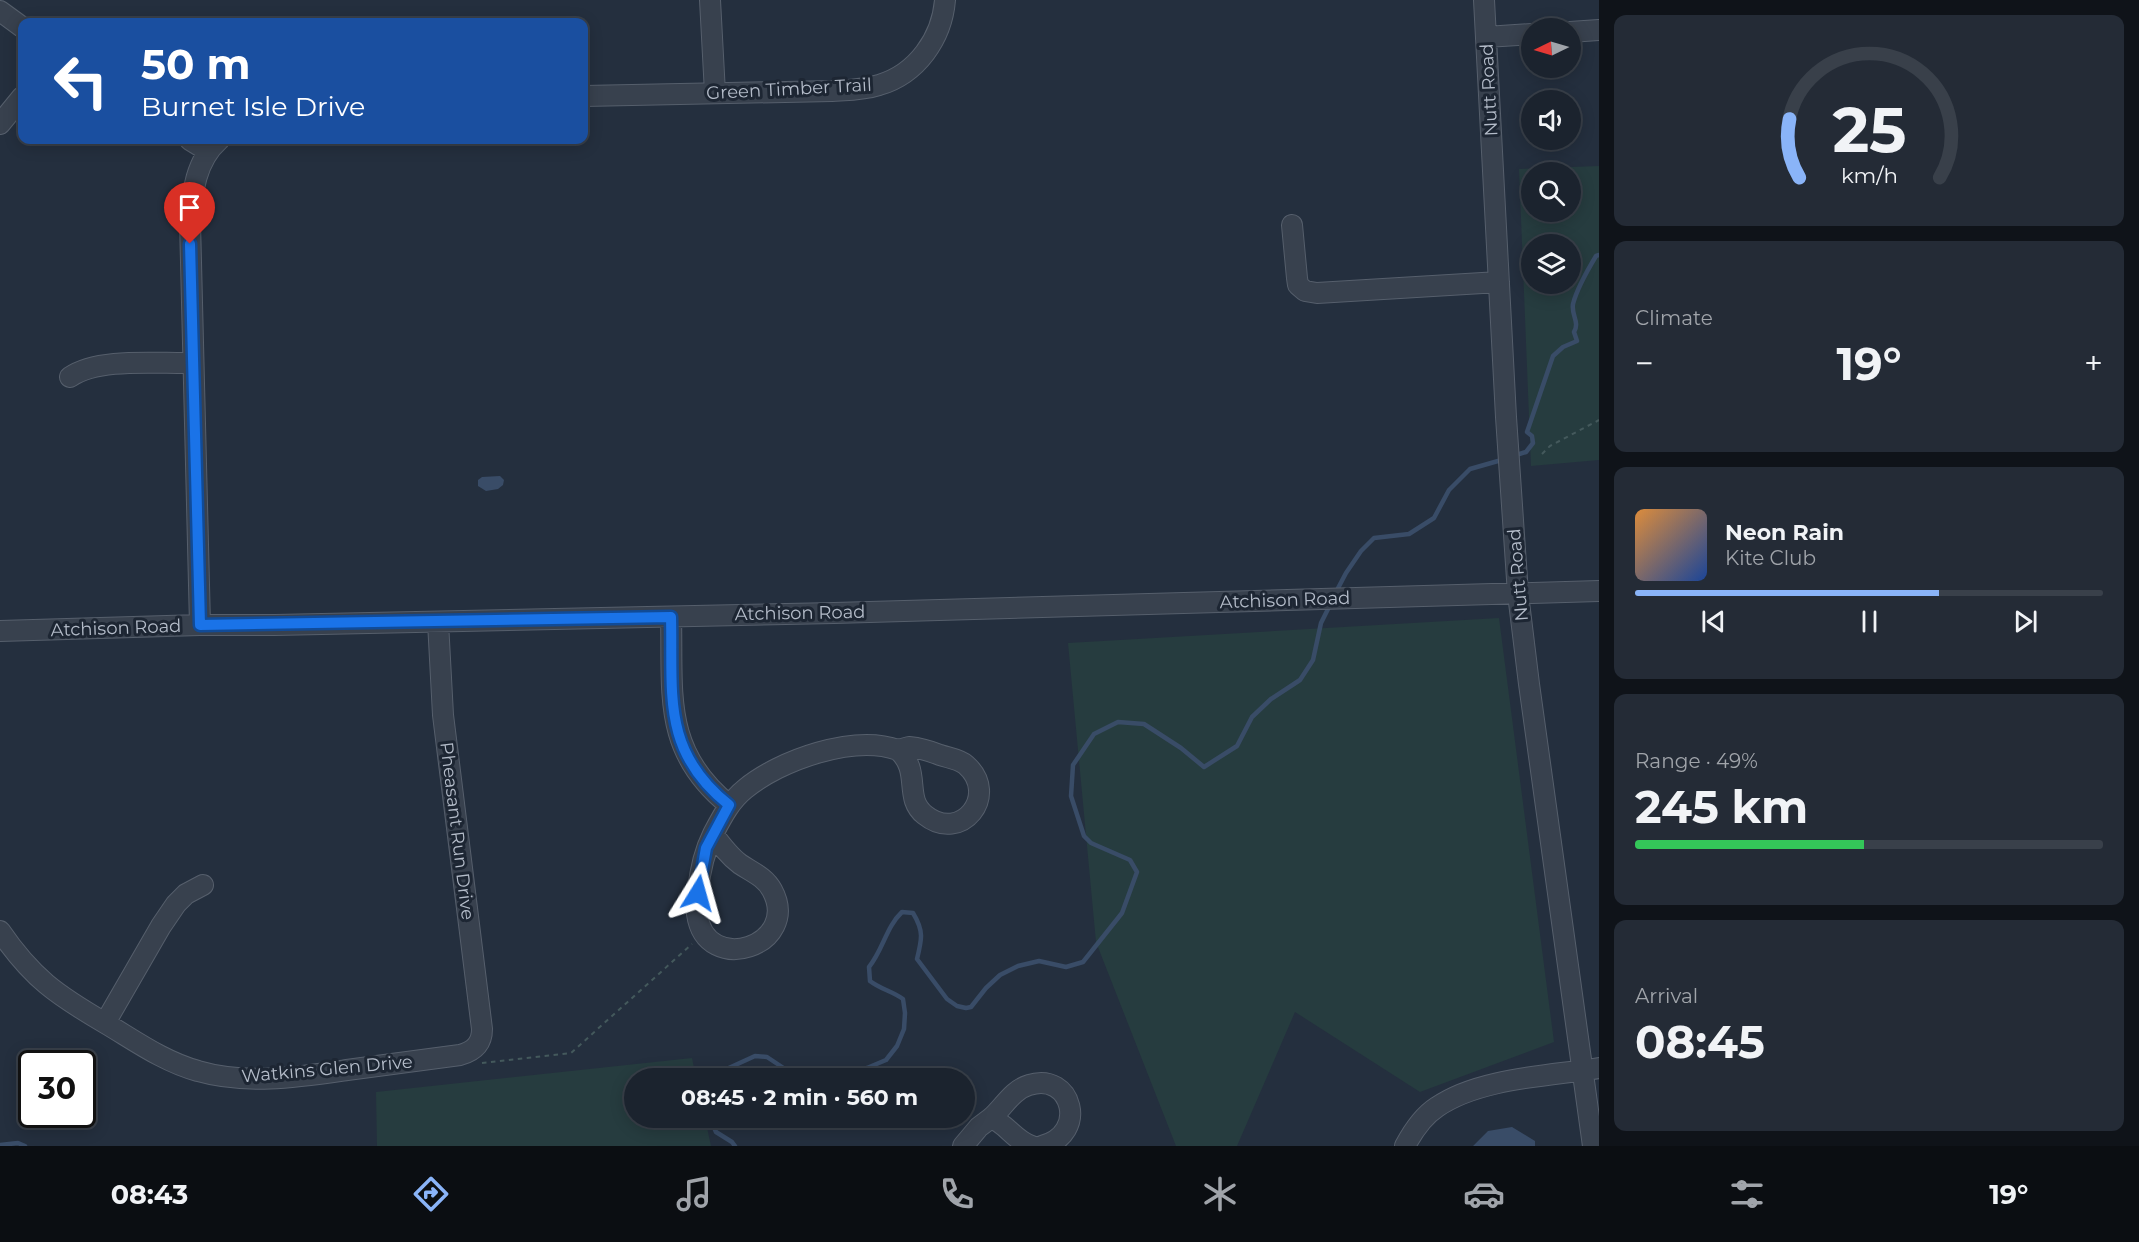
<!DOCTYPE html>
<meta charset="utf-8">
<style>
:root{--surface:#1b232e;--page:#242b36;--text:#f1f3f6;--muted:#a0a4aa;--line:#39404a;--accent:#8ab4f8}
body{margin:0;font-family:Montserrat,sans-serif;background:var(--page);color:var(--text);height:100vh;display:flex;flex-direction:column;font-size:22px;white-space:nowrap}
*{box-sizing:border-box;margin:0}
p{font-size:20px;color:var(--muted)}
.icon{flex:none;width:33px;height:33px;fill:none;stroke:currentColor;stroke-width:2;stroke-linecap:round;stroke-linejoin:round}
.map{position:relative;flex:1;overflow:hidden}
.sheet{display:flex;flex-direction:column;gap:15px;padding:15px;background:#0f1319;width:540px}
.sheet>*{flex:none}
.top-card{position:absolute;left:18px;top:18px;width:570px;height:126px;border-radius:12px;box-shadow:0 3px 15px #0003,0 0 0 2px var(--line);background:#1a4fa0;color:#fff;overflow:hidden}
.needle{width:39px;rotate:265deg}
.tools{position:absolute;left:1521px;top:18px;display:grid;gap:12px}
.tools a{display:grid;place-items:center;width:60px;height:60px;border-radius:50%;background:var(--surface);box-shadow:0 3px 15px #0003,0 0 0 2px var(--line);font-size:30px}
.speed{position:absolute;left:18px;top:1050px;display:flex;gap:12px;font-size:30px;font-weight:700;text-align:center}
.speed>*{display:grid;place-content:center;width:78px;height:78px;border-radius:50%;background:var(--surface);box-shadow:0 3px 15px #0003,0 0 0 2px var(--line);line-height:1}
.speed .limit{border:3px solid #111;border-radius:9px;background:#fff;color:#111}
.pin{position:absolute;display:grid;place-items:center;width:51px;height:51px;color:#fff;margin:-62px -26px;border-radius:50% 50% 50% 0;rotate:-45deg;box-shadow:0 0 6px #0007}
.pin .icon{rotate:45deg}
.me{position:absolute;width:66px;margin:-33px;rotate:8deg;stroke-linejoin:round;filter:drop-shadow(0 0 4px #0008)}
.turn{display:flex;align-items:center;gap:21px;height:126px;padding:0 24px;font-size:27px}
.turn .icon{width:78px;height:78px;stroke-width:2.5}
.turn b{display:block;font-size:42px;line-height:51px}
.big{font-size:45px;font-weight:700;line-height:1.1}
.sheet .widget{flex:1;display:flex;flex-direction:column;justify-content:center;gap:9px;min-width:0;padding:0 21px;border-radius:12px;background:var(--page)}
.sheet .dial{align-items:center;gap:0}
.dial svg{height:156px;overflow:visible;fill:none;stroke:var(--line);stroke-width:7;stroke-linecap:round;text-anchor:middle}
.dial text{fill:var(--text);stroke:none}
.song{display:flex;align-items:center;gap:18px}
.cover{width:72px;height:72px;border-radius:9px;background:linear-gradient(135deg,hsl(30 70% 55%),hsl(220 70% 35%))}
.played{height:6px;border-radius:3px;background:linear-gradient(90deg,var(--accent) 65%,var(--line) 65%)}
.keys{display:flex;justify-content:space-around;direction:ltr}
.heat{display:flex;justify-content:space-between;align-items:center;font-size:33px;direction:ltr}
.charge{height:9px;border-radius:4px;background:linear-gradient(90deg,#34c759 49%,var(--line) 0)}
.trip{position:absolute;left:624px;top:1068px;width:351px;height:60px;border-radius:30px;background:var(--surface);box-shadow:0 3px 15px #0003,0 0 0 2px var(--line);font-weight:700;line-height:60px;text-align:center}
.tab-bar{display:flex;height:96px;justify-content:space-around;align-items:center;background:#0b0e12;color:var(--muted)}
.tab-bar .icon{width:42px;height:42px}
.tab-bar .active{color:var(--accent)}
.tab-bar b{font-size:27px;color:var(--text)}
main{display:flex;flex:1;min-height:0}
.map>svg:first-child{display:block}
.green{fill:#263c3f;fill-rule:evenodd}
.water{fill:#394c67}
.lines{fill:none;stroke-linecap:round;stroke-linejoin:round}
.stream{stroke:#394c67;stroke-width:4.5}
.minor-casing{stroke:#565f6c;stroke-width:22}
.path{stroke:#44595c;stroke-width:2;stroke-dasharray:4.5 4.5;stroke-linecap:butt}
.minor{stroke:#38414e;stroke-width:20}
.route-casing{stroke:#114b97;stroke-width:15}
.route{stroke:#1a73e8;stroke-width:10}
.labels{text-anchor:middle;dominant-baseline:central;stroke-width:6;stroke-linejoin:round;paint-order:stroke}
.street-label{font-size:18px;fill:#b4bcc9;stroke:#1d2633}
</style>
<main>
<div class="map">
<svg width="1599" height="1146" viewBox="0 0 1599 1146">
<rect width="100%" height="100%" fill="#242f3e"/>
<path class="green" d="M1599 166V460L1531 466 1519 169ZM1532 172H1570V212H1532ZM1532 244H1570V284H1532Z
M1499 618 1554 1042 1420 1092 1295 1012 1237 1146H1176L1096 942 1068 643Z
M692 1058 696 1078H634V1118H705L711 1146H377L376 1092Z"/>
<path class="water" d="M500 476 504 480 503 485 498 489 486 491 478 486V480L482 477Z
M1512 1127 1535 1141V1146H1473L1488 1131Z"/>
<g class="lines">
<path class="stream" d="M1513 456 1526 452 1533 443 1532 436 1527 432 1553 356 1563 347 1577 341 1574 332C1580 322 1571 315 1573 304 1577 288 1587 271 1596 256L1599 255
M1336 592 1346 573 1361 551 1374 538 1409 534 1434 518 1449 490 1470 469 1505 459
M717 1078 720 1072 755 1056 767 1057 788 1071 798 1072 807 1069 829 1076 867 1068 886 1060 897 1046 904 1029 905 1013 903 999C892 991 880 989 870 981L869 967C883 950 886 927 902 912L913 913C924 931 922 939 917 959L947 999 957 1006 966 1008 971 1007 986 988 1000 975 1018 966 1039 961 1066 967 1083 962 1122 913 1137 872 1130 860 1091 843 1084 836 1071 796 1073 765 1094 734 1118 722 1144 724 1181 748 1204 767 1237 746 1252 717 1271 699 1300 680 1313 660 1321 623 1330 605
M710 1118 716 1132 732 1142 735 1146
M0 1145 18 1143 25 1146"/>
<defs>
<path id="minor" d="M710 0 715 93
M1484 0 1506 417 1518 594 1529 684 1593 1146
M0 11 22 27
M1570 32 1599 30
M1486 37 1532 34
M584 96 832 91C848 90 864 90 879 85 917 74 942 38 945 0
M0 124 22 97
M190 140 208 151
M1292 225 1297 278 1298 285 1305 291 1317 293 1499 282
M70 377C99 357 158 364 193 363
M671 617C673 694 662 751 729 805
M200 625 190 222C192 192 196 160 219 140
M0 631 200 625H275L834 613 1599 591
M909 747C920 748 930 751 940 755 949 758 959 759 966 765 1000 795 961 844 925 815 903 798 922 771 898 750Z
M713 834C721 845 729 856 740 864 752 872 765 877 772 890 802 945 706 978 697 914 696 906 697 898 698 891 700 870 704 852 713 834Z
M713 834C722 817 730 801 745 789 780 760 854 734 898 750
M0 931C32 978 57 995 105 1023 134 1040 164 1062 198 1071 246 1085 298 1077 347 1070 384 1065 422 1060 460 1055 474 1051 482 1044 482 1029L443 715 438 622
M105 1023 161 926 176 904 186 894 203 885
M963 1146 979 1127 991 1118
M1032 1146C1015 1141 1007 1124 991 1118 1003 1108 1012 1090 1029 1085 1072 1071 1089 1134 1042 1146
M1405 1146C1413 1131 1423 1116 1437 1107 1479 1078 1549 1076 1599 1068"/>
</defs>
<use href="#minor" class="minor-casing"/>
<path class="path" d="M1542 454 1550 446 1599 420
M482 1063 571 1053 692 944"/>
<use href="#minor" class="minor"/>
</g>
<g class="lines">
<defs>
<path id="route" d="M190 244 200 625 671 617C673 694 661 751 729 805L706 848 698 893"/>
</defs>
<use href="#route" class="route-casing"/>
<use href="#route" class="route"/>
</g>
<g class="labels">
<g class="street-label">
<text transform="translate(789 89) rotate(-3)">Green Timber Trail</text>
<text transform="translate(1489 90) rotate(-93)">Nutt Road</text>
<text transform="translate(1518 575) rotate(-95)">Nutt Road</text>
<text transform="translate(1285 600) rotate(-2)">Atchison Road</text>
<text transform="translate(800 613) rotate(-1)">Atchison Road</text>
<text transform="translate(116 628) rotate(-2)">Atchison Road</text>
<text transform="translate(457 831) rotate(83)">Pheasant Run Drive</text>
<text transform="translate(327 1069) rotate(-5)">Watkins Glen Drive</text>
</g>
</g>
</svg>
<div class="tools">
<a><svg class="needle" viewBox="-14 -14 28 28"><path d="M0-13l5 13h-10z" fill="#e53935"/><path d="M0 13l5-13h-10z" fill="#a0a4aa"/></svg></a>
<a><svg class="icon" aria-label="sound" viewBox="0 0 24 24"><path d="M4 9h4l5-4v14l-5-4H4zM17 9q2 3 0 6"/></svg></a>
<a><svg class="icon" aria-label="search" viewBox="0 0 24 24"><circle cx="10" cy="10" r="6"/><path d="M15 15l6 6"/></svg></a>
<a><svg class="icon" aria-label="layers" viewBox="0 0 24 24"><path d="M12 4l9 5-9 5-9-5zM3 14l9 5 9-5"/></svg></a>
</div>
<div class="speed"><div class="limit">30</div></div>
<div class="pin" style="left:190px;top:244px;background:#d93025"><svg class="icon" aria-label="arrive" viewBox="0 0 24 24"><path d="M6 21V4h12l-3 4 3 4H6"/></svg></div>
<svg class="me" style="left:698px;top:893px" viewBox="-20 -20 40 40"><path d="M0-17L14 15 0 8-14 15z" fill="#1a73e8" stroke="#fff" stroke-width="4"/></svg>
<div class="trip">08:45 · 2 min · 560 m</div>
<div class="top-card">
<div class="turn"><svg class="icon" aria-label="left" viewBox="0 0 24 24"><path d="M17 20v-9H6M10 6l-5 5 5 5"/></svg><div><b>50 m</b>Burnet Isle Drive</div></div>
</div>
</div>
<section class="sheet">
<div class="widget dial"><svg viewBox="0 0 100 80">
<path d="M14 69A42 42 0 1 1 86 69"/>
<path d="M14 69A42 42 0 0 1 9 39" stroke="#8ab4f8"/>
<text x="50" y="56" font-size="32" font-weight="700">25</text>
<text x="50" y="72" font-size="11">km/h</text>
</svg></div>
<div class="widget"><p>Climate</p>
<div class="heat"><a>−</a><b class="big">19°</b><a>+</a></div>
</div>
<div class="widget">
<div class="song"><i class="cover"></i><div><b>Neon Rain</b><p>Kite Club</p></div></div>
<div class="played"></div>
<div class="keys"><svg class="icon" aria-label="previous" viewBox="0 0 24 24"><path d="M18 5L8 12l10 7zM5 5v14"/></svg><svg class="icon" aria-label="pause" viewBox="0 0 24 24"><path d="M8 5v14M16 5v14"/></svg><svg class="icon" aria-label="next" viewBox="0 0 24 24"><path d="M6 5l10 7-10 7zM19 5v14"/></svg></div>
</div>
<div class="widget"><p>Range · 49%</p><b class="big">245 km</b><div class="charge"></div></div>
<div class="widget"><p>Arrival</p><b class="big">08:45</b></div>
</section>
</main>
<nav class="tab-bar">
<b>08:43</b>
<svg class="icon active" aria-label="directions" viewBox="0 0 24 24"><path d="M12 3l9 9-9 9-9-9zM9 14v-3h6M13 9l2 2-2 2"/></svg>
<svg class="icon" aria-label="music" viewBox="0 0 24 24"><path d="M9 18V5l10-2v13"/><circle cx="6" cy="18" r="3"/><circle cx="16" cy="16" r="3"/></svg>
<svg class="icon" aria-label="phone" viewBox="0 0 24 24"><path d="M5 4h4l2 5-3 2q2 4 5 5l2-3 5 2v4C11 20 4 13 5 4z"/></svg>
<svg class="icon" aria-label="climate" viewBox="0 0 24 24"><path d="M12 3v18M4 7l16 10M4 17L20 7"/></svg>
<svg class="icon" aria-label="car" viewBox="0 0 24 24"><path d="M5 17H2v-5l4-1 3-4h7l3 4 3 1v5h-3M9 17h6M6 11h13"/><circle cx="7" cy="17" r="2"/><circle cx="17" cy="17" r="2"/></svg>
<svg class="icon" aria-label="filters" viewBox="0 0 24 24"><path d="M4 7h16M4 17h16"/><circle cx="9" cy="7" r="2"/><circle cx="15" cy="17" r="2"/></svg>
<b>19°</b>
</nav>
